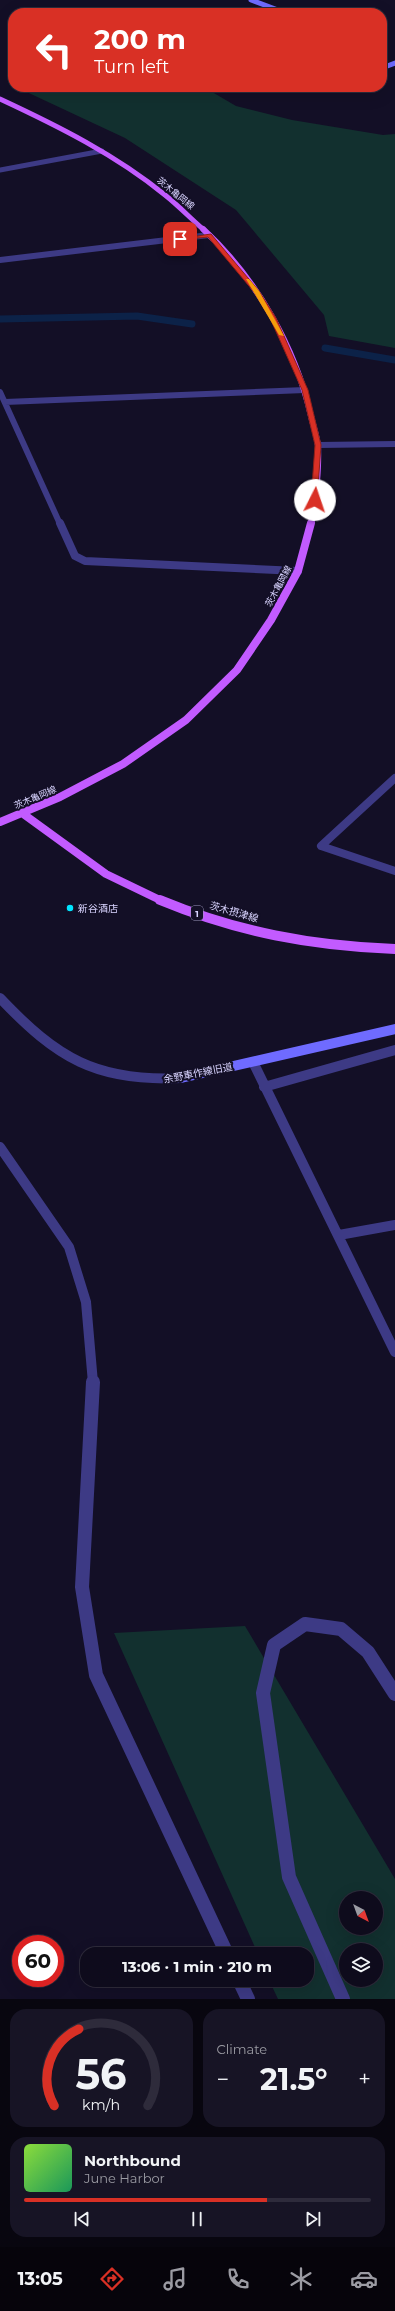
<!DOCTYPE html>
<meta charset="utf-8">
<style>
:root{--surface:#0e0b1c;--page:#171425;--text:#f1f3f6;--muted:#9b9ba3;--line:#2e2b3b;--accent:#d93025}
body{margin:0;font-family:Montserrat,"Noto Sans JP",sans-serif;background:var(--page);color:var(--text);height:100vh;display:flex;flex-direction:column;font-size:15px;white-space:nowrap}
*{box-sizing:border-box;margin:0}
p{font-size:13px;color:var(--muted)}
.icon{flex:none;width:22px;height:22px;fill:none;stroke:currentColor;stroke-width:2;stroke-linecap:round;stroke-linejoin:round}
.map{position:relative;height:1999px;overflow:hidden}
.panel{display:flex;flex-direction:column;gap:10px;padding:10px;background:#08060f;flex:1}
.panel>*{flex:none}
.guide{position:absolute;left:8px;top:8px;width:379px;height:84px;border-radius:16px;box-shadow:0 4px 16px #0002,0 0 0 1px var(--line);background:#d93025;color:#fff;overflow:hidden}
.needle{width:26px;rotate:139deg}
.tools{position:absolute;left:339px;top:1891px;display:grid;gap:8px}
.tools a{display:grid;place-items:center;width:44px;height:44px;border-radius:50%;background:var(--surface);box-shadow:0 4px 16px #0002,0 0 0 1px var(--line);font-size:20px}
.speed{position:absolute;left:12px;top:1935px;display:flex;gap:8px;font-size:20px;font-weight:700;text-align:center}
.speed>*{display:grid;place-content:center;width:52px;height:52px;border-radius:50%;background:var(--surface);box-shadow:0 4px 16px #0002,0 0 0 1px var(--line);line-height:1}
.speed .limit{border:6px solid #d22;background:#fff;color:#111}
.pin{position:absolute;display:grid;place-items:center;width:34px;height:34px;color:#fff;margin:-17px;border-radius:8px;box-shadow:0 2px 6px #0006}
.me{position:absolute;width:44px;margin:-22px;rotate:4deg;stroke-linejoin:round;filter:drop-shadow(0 0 3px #0008)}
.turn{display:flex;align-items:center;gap:14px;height:84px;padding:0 20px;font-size:18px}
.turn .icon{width:52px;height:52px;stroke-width:2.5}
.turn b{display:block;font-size:28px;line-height:34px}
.big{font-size:30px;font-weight:700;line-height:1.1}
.panel .tile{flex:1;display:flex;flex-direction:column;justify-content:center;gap:6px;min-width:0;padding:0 14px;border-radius:16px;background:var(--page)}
.panel .dial{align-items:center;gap:0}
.dial svg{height:104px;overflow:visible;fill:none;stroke:var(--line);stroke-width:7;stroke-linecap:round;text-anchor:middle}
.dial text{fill:var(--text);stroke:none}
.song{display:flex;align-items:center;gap:12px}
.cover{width:48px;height:48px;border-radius:6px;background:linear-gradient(135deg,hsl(90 70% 55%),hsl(150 70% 35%))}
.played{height:4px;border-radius:2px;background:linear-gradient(90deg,var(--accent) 70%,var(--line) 70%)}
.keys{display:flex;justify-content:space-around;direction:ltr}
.heat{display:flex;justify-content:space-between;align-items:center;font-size:22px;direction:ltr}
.panel .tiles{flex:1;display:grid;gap:10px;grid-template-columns:1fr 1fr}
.tile:last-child{grid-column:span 2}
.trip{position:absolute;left:80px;top:1947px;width:234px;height:40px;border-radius:16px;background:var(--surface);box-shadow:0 4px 16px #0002,0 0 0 1px var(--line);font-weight:700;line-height:40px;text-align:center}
.tab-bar{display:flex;height:64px;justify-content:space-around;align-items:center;background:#06040b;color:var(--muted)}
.tab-bar .icon{width:28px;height:28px}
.tab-bar .selected{color:var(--accent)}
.tab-bar b{font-size:18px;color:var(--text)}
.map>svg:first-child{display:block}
.green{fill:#12302f;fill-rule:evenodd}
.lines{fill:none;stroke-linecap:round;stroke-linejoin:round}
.stream{stroke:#0c2248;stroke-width:7}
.street-far4{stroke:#3d3a85;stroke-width:5}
.street-far3{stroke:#3d3a85;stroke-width:6}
.street-far2{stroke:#3d3a85;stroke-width:8}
.street-far1{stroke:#3d3a85;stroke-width:10}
.street{stroke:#3d3a85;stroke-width:14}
.secondary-far1{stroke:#6f6bff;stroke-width:5}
.secondary{stroke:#6f6bff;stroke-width:10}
.primary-far3{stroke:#c25bff;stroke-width:5}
.primary-far2{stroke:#c25bff;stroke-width:6}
.primary-far1{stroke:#c25bff;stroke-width:8}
.primary{stroke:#c25bff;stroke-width:10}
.route{fill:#d93025;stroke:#8d1f18}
.slow{fill:#f59e0b}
.poi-dot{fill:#00e5ff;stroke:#130f26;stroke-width:1.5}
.labels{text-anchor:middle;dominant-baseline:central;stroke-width:4;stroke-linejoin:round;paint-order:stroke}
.far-street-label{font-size:9px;fill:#d9d4ff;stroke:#130f26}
.shield{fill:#130f26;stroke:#9e99be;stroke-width:1}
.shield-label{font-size:9px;font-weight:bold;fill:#d9d4ff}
.poi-label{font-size:10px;fill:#d9d4ff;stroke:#130f26;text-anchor:start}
.street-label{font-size:10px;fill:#d9d4ff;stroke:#130f26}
</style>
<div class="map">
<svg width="395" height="1999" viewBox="0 0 395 1999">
<rect width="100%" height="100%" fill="#130f26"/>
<path class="green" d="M16 87 122 92 207 89 236 106 292 120 383 135 395 134V348L329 336 324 315 236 210 125 138Z
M245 1626 395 1879V1999H278L269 1980H307V1954H258L114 1633ZM346 1898H376V1928H346ZM346 1950H376V1980H346Z"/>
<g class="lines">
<path class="stream" d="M0 319 137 316 192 324
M325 348 395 360"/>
<path class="street-far4" d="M0 170 102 151"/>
<path class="street-far3" d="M0 260 209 235
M0 392 60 524
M5 402 305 390
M318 445 395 444"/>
<path class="street-far2" d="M60 523 75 556 85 561 298 571
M395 778 321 846 395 871"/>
<path class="street-far1" d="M0 998C57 1058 96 1082 181 1078
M253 1062 395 1352
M264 1087 395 1050
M0 1147 69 1247 86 1302 93 1383
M339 1235 395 1225"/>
<path class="street" d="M93 1382 82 1587 96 1675 227 1954
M239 1980 248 1999
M343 1999 289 1877 263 1693 274 1645 305 1624 341 1629 368 1652 395 1694"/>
<path class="secondary-far1" d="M251 0 286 13
M382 68 395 63"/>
<path class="secondary" d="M181 1078 395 1029"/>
<path class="primary-far3" d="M0 99C58 126 116 155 165 195 179 206 191 219 204 230"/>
<path class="primary-far2" d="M203 229C256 278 295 346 311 416 313 425 317 436 318 446 319 466 316 504 311 524"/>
<path class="primary-far1" d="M22 813 106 874 162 901
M0 822 60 797 123 764 186 720 237 670 271 620 298 571 311 523"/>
<path class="primary" d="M160 900C237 932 312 946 395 949"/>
</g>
<path class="route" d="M211 234 259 291 276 318 308 390 321 445 317 501 311 500 315 445 302 390 270 318 254 292 208 237 180 240 177 239Z"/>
<path class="slow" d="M246 279H249L259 291 284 336 279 335Z"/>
<circle class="poi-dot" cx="70" cy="908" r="4"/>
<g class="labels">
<g class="far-street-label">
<text transform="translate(176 193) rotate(39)">茨木亀岡線</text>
<text transform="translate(278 586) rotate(-62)">茨木亀岡線</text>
<text transform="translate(35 797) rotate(-23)">茨木亀岡線</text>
</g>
<rect class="shield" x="191" y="906" width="12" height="14" rx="3"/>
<g class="shield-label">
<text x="197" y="913">1</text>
</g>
<g class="poi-label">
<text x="78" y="908">新谷酒店</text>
</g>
<g class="street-label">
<text transform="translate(234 912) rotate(16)">茨木摂津線</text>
<text transform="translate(198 1073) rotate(-11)">余野車作線旧道</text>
</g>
</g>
</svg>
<div class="tools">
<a><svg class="needle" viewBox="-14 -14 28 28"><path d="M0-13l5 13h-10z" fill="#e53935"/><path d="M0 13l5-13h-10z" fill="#9b9ba3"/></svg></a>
<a><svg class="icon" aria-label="layers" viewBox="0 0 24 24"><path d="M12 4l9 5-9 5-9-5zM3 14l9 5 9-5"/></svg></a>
</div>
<div class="speed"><div class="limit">60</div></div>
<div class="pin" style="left:180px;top:239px;background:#d93025"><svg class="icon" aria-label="arrive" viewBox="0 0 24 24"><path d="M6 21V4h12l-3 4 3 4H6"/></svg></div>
<svg class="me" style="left:315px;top:500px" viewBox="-20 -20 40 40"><circle r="19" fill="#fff"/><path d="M0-13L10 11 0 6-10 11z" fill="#d93025"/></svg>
<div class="trip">13:06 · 1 min · 210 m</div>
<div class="guide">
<div class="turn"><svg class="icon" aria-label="left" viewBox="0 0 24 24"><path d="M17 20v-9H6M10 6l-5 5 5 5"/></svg><div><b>200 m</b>Turn left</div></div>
</div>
</div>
<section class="panel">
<div class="tiles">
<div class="tile dial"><svg viewBox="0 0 100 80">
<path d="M14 69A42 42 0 1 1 86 69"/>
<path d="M14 69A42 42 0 0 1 33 10" stroke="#d93025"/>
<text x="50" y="56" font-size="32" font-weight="700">56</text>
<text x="50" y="72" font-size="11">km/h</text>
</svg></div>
<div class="tile"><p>Climate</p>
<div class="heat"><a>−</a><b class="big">21.5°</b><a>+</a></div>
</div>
<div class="tile">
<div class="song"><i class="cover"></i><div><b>Northbound</b><p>June Harbor</p></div></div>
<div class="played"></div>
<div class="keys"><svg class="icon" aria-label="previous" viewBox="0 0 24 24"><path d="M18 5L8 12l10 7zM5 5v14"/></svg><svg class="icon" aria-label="pause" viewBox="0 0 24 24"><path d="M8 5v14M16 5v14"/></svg><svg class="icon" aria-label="next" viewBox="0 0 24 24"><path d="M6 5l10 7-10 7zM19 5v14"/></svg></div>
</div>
</div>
</section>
<nav class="tab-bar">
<b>13:05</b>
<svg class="icon selected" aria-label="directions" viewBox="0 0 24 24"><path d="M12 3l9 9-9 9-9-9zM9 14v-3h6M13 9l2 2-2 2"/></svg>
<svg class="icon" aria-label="music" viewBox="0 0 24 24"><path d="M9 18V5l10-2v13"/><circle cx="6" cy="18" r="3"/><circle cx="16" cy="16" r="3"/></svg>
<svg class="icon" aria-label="phone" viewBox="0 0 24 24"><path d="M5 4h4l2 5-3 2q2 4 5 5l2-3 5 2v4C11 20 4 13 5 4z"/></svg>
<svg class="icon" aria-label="climate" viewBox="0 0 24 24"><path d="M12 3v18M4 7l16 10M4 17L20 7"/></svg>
<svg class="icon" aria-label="car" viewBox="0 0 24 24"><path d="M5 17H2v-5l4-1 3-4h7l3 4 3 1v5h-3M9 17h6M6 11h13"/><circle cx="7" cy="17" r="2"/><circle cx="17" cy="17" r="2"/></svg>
</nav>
